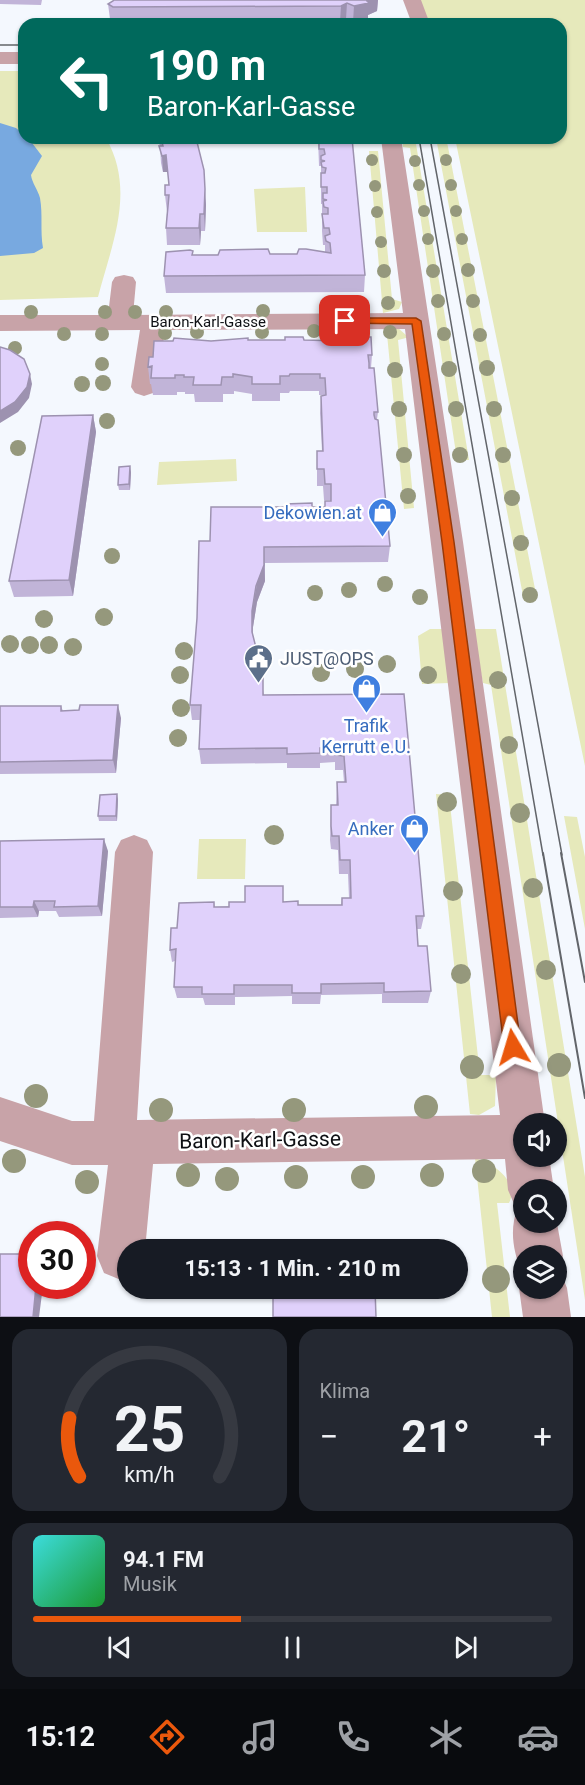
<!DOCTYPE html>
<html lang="de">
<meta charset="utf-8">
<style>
:root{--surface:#171b24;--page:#242831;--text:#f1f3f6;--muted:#9ea1a6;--line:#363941;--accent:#ea580c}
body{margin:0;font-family:Roboto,sans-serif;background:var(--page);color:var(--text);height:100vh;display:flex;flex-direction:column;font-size:22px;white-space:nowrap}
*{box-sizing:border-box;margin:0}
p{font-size:20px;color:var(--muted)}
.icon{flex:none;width:33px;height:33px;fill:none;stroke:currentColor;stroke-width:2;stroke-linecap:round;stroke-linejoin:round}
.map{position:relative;height:1317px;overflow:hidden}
.drawer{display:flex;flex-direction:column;gap:12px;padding:12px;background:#0d0f14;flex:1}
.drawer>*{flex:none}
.hud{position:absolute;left:18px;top:18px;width:549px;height:126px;border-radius:18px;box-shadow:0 2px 4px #0004;background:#00695c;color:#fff;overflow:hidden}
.tools{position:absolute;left:513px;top:1113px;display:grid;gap:12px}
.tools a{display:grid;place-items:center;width:54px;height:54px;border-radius:50%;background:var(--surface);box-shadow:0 2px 4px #0004;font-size:30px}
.speed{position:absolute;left:18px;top:1221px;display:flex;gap:12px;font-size:30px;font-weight:700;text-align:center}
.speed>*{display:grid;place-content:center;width:78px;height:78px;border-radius:50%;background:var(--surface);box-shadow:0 2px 4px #0004;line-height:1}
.speed .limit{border:9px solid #d22;background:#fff;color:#111}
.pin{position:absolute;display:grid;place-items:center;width:51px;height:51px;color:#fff;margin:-26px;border-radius:12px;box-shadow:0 3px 9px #0006}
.me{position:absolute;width:66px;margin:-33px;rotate:353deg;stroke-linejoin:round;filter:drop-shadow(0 0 4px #0008)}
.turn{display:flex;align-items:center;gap:21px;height:126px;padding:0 30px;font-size:27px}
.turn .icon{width:78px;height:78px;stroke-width:2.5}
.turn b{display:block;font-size:42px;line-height:51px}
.big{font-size:45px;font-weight:700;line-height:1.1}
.drawer .widget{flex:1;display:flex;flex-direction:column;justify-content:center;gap:9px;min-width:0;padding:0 21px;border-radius:18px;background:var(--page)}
.drawer .dial{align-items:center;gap:0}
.dial svg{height:156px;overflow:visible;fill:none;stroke:var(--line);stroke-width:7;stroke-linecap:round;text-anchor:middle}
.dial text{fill:var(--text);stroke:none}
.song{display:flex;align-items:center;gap:18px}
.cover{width:72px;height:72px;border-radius:9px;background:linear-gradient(135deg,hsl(180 70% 55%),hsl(130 70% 35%))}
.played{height:6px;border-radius:3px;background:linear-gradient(90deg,var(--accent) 40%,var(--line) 40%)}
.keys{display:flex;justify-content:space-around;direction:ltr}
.heat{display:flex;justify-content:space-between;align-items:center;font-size:33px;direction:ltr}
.drawer .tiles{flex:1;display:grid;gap:12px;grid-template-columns:1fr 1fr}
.widget:last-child{grid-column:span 2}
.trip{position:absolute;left:117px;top:1239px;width:351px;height:60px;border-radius:30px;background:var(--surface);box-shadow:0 2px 4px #0004;font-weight:700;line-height:60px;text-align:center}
.tab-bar{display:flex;height:96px;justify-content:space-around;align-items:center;background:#090b0e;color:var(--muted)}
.tab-bar .icon{width:42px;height:42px}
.tab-bar .on{color:var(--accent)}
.tab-bar b{font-size:27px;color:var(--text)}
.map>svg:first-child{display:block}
.green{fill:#e6e9bb}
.water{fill:#78a9e0}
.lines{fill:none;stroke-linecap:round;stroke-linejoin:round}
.minor{fill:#c8a3a8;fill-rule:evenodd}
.tram-far1{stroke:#62656a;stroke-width:1.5}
.tram{stroke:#62656a;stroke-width:2}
.tree{fill:#95987c}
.wall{fill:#c1b4d8}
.shaded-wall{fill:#9d92b0}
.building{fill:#e0d1fb;stroke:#9d92b0;stroke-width:1.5}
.route{fill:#ea580c;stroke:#983908;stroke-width:1.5}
.labels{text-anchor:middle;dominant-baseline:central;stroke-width:5;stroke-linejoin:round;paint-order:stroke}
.far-street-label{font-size:15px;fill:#0e1014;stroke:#fff}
.shop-label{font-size:18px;fill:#366cbe;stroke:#fff;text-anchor:end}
.service-label{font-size:18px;fill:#4e5e75;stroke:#fff;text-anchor:start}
.near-street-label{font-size:21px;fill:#0e1014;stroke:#fff}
</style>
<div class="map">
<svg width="585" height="1317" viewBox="0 0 585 1317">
<rect width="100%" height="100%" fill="#f4f8fe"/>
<path class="green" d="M419 0H585V766L455 138H561V24H429Z
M0 71H24V138H106C136 191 112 243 98 297L0 300Z
M402 138H415L469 460H457L410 148 403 147Z
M436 138H446L448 147 537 599 524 601Z
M369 151H378L392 299 402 302 399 309 383 313Z
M305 187 307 232H257L254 189Z
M386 324 398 328 406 335V338L398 340 414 508 404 509Z
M236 459 237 481 157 485 159 462Z
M430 629H442L449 683 422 684 418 636Z
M472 629H496L585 1177V1300L491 685 483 683Z
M436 794 449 795 480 1075H492L496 1077 495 1106 479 1115 470 1114Z
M564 816 577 817 585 857V929Z
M199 839H246L245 879H197Z
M475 1158C493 1163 520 1181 509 1203H497L510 1317H492Z"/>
<path class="water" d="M0 123 16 128 24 135V138L29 139 42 156 31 175C32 183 38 190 40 198 43 215 40 230 43 248L34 253 0 256Z"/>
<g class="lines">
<path class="minor" d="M403 0H421L430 24H412Z
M0 52H24V64H0Z
M381 138H401L463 542 545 1124H524V1156H549L554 1190H524V1222H556V1218L563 1256 557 1270 560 1271 567 1288 571 1317H523L519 1288 524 1277V1288H556V1256H524L522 1273C513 1251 509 1229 518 1207L515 1206 508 1190 505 1159 153 1164 145 1250H128V1277L121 1280 104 1273 97 1256 108 1165H72L0 1141V1097L72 1121H94L115 852 121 840 134 835 147 840 153 852 137 1120 500 1115 405 329 165 330 157 387 153 393 144 396 135 393 131 387 140 330 0 331V315H108L112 282 115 277 124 275 133 277 136 282 133 315 403 313Z"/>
<path class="tram-far1" d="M0 45H24
M419 138 543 855
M430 138 562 855"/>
<path class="tram" d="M543 853 585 1098
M561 853 585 982"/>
</g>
<g class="tree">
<circle cx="372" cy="160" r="6"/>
<circle cx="446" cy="160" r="6"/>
<circle cx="415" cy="161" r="6"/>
<circle cx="419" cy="185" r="6"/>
<circle cx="451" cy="185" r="6"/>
<circle cx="375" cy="186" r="6"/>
<circle cx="424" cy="211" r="6"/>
<circle cx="456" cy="211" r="6"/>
<circle cx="377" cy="212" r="6"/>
<circle cx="428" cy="239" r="6"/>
<circle cx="462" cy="239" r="6"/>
<circle cx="381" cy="242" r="6"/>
<circle cx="468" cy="270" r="7"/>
<circle cx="384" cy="271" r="7"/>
<circle cx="433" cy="271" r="7"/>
<circle cx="438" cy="301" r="7"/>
<circle cx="473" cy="301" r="7"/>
<circle cx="388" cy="303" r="7"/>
<circle cx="361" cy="310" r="7"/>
<circle cx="263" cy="311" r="7"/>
<circle cx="31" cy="312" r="7"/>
<circle cx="105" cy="312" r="7"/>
<circle cx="135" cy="312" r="7"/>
<circle cx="166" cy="312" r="7"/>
<circle cx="314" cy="331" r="7"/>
<circle cx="197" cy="332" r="7"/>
<circle cx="262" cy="332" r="7"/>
<circle cx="361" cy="332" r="7"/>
<circle cx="390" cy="332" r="7"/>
<circle cx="165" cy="333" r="7"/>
<circle cx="64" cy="334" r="7"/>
<circle cx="102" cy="334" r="7"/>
<circle cx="444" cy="334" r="7"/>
<circle cx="480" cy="335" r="7"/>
<circle cx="15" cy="348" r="7"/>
<circle cx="102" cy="364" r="7"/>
<circle cx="487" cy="368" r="8"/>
<circle cx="449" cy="369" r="8"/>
<circle cx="395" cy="370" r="8"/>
<circle cx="103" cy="383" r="8"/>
<circle cx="82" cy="384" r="8"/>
<circle cx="399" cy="409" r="8"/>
<circle cx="456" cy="409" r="8"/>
<circle cx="494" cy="409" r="8"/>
<circle cx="107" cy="421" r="8"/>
<circle cx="18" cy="448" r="8"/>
<circle cx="404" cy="455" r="8"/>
<circle cx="460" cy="455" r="8"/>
<circle cx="503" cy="455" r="8"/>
<circle cx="408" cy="496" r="8"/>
<circle cx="512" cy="498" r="8"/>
<circle cx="521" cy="543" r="8"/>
<circle cx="112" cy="556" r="8"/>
<circle cx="385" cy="584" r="8"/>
<circle cx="349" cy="590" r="8"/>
<circle cx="315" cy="593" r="8"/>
<circle cx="530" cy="595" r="8"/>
<circle cx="420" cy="597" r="8"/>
<circle cx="104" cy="617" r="9"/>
<circle cx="44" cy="619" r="9"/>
<circle cx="10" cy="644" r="9"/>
<circle cx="30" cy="645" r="9"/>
<circle cx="49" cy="645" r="9"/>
<circle cx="73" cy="647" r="9"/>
<circle cx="184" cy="651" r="9"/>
<circle cx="387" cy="664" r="9"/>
<circle cx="355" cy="669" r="9"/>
<circle cx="321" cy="673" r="9"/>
<circle cx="180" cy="675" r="9"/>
<circle cx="428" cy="675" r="9"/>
<circle cx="498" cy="680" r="9"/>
<circle cx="181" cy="708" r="9"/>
<circle cx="178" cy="738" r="9"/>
<circle cx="509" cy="745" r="9"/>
<circle cx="447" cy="802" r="10"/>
<circle cx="520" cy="813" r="10"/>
<circle cx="274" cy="835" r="10"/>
<circle cx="533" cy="888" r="10"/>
<circle cx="453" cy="891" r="10"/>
<circle cx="546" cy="970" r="10"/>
<circle cx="461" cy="974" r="10"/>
<circle cx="559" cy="1065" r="12"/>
<circle cx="472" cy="1067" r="12"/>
<circle cx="36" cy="1096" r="12"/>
<circle cx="426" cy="1107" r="12"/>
<circle cx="161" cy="1110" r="12"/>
<circle cx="294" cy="1110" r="12"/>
<circle cx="14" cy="1161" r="12"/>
<circle cx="484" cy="1171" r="12"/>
<circle cx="188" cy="1175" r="12"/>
<circle cx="432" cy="1175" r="12"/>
<circle cx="296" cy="1177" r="12"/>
<circle cx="363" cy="1177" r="12"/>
<circle cx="227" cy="1179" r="12"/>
<circle cx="87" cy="1182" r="12"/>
<circle cx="496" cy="1279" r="14"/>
</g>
<path class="wall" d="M0 0H42L41 5 0 4Z
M378 0 377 11 368 15V18L353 22 346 19 340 22 115 23 110 19 108 4Z
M157 138H196L206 205 205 231H201L200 245H167L166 228 167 212 165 195 169 185V178L168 172H163L161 163 160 146Z
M318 138H352L365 275 364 292 166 293 164 276 193 255 297 254 325 252V245H323L322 231V204H321V166H319Z
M304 340 372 355 371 368 378 412 377 419 390 546 388 562 265 563V581L257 602 253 627V635L264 695 404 694 424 916 421 929H417L418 946 431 991 428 1003H382V994L321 995 320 1004H292V996L235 997V1005H205L203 998H177L174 987 175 961 172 962 170 950 177 928 214 902 215 907 283 902 298 905H341L342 898H349L348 874H339L338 850 331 849 330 840 331 805H336L337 782H344L343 770H335V762L320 763V768H287V763L201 764 199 749 200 720H192L190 705 210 541 312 507H325L330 501V500H324L323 486H317V451H322L320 413 321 396 325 395H319V391H290L289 393H280V401H252V394L234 391V394H223V402H195L194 394H185V392H177V395H153L151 384H150L148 367 153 357 211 341Z
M93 415 96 432 73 596 14 597 9 581Z
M131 472 130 490H119L118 485Z
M0 706H61L63 711 121 718 116 773 0 774Z
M118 799 117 821H99L98 816Z
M0 841 108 851 102 916 59 917 56 911H39L38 917 0 918Z"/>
<path class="shaded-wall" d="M368 0H378L377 11 368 15V18L353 22 354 6Z
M347 3 346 19 340 22 341 6Z
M166 155 168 172H163L162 156Z
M205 189 206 205 205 231 204 214Z
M200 214 201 231 200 245 199 228Z
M30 374 32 384 29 398 18 412 0 423V411Z
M93 415 96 432 73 596 69 580Z
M130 466 131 472 130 490 129 484Z
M264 547 265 581 257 602 253 627V648L252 611Z
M118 705 121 718 116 773 113 760Z
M117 794 118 799 117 821 116 816Z
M104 839 108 851 102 916 98 906Z
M34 901 39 911 38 917 33 907Z
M36 1286H43L39 1317H33Z"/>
<path class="building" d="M114 0H368L367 1 369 3 354 6 347 3 341 6 113 7 108 4 113 1Z
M161 138H196L204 170 205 189 204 214H200L199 228H166L169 195H165V185H169L166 155 162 156 159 146H163Z
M319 138H352L365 275 164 276 166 252 190 250 193 251 192 255H218L220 250 268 249 270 254H297L299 249H306L331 253 330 243 326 241 325 236 330 234 329 228H324L322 214H328V208L324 207 323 201 327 200 323 199V193H327V187H321V173H325L326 168 322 167 321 162 325 161 321 160V156L325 154 324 149H319Z
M285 337H303L304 340 342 341V337H371L372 355H368L369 363V368H374L378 412H374V415L375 419 378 420 390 546 264 547V565L256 586 252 611V632L263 675V695L404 694 424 916H416L418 946H427L431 991 384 992V983L321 984V993H292V985H234V994H202V987H174L176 949 170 950 171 928H177L179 903 214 902V907H229V902H245V886H283V902L298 901V905H342V898H351L350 860H340L339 836H332L331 826V805H338L337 782H346L344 756 336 755V748H320V753L287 754V748L199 749 201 705H190L197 618 199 541H210L211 507H285V504L312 503V507H325V501H331V484H325L324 469H317V451H323L321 396 326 395 325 378H320V374H290L289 376H280V384H252V377L233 374V377H222L221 385H193L194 377H184V375H175V378H151L152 366 148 367 149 357H153L154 341H173L174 338 211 341 248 338V340H285Z
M0 347 10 350 24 359 30 374 27 387 15 402 0 411Z
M93 415 69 580 9 581 42 416Z
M130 466 129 484 118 485 119 467Z
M80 705H118L113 760 0 762V706H61V711L79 710Z
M117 794 116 816H98L100 795Z
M104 839 98 906 54 907 55 901H34L33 907H0V841Z
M372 1242 373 1250H273V1244Z
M0 1254H32V1286H36L33 1317H0Z
M273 1288H375L376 1317H273Z"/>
<path class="route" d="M345 318H416L421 321 454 542 521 1047 519 1053 513 1056 506 1053 504 1047 442 542 412 324 341 323V319Z"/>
<defs>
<symbol id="shop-pin" viewBox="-11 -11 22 30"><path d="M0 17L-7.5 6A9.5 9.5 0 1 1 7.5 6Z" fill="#3f7fe0" stroke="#fff"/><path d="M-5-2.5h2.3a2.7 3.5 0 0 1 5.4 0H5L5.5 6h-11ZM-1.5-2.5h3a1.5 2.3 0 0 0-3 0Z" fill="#fff"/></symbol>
<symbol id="civic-pin" viewBox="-11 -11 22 30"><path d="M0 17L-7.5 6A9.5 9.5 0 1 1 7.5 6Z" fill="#5c6f8a" stroke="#fff"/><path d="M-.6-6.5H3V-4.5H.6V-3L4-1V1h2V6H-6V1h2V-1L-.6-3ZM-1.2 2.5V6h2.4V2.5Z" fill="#fff"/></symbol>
</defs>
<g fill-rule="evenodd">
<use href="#shop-pin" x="366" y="496" width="33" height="45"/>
<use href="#civic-pin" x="242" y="642" width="33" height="45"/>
<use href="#shop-pin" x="350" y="672" width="33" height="45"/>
<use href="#shop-pin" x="398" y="812" width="33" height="45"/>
</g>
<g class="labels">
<g class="far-street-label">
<text x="208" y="322">Baron-Karl-Gasse</text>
</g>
<g class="shop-label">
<text x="362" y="512">Dekowien.at</text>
<text x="366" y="725" text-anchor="middle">Trafik<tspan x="366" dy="21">Kerrutt e.U.</tspan></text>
<text x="394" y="828">Anker</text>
</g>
<g class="service-label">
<text x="280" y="658">JUST@OPS</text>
</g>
<g class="near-street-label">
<text transform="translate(260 1140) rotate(-1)">Baron-Karl-Gasse</text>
</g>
</g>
</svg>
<div class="tools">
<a><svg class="icon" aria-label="sound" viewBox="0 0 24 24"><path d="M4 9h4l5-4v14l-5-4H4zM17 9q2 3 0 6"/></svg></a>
<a><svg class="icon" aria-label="search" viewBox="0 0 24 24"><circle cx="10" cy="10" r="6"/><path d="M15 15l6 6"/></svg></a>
<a><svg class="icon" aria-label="layers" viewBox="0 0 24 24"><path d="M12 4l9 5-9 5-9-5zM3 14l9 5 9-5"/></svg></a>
</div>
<div class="speed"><div class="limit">30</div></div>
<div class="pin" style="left:345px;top:321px;background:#d93025"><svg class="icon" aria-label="arrive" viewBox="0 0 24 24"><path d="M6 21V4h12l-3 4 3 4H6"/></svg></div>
<svg class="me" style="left:513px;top:1047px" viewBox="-20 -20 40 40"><path d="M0-17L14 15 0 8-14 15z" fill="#ea580c" stroke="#fff" stroke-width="4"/></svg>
<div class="trip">15:13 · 1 Min. · 210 m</div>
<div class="hud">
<div class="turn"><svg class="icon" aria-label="left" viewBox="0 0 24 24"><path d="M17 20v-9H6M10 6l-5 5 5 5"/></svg><div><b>190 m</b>Baron-Karl-Gasse</div></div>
</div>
</div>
<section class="drawer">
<div class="tiles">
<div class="widget dial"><svg viewBox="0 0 100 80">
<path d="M14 69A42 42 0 1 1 86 69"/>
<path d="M14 69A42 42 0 0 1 9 39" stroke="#ea580c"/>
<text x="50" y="56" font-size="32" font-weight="700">25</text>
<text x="50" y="72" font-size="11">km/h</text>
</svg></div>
<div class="widget"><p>Klima</p>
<div class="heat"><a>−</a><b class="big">21°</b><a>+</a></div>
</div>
<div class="widget">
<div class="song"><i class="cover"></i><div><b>94.1 FM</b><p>Musik</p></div></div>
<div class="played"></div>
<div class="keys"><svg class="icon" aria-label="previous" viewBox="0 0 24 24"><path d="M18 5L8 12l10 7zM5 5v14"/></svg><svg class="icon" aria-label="pause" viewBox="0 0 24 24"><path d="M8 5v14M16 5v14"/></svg><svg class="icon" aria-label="next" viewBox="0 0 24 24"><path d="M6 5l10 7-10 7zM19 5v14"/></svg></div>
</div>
</div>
</section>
<nav class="tab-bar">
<b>15:12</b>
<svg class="icon on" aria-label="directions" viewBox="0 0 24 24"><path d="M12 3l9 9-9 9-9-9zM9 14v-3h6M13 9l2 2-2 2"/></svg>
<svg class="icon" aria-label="music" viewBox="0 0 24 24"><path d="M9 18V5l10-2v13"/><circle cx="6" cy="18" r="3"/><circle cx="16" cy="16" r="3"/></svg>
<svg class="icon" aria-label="phone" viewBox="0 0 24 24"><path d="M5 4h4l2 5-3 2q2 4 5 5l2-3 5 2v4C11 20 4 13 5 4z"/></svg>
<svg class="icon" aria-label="climate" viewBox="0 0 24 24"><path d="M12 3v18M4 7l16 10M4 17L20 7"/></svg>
<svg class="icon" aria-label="car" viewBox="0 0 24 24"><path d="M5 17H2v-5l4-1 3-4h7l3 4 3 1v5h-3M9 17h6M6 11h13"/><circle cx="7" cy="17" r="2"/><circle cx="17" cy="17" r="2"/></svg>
</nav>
